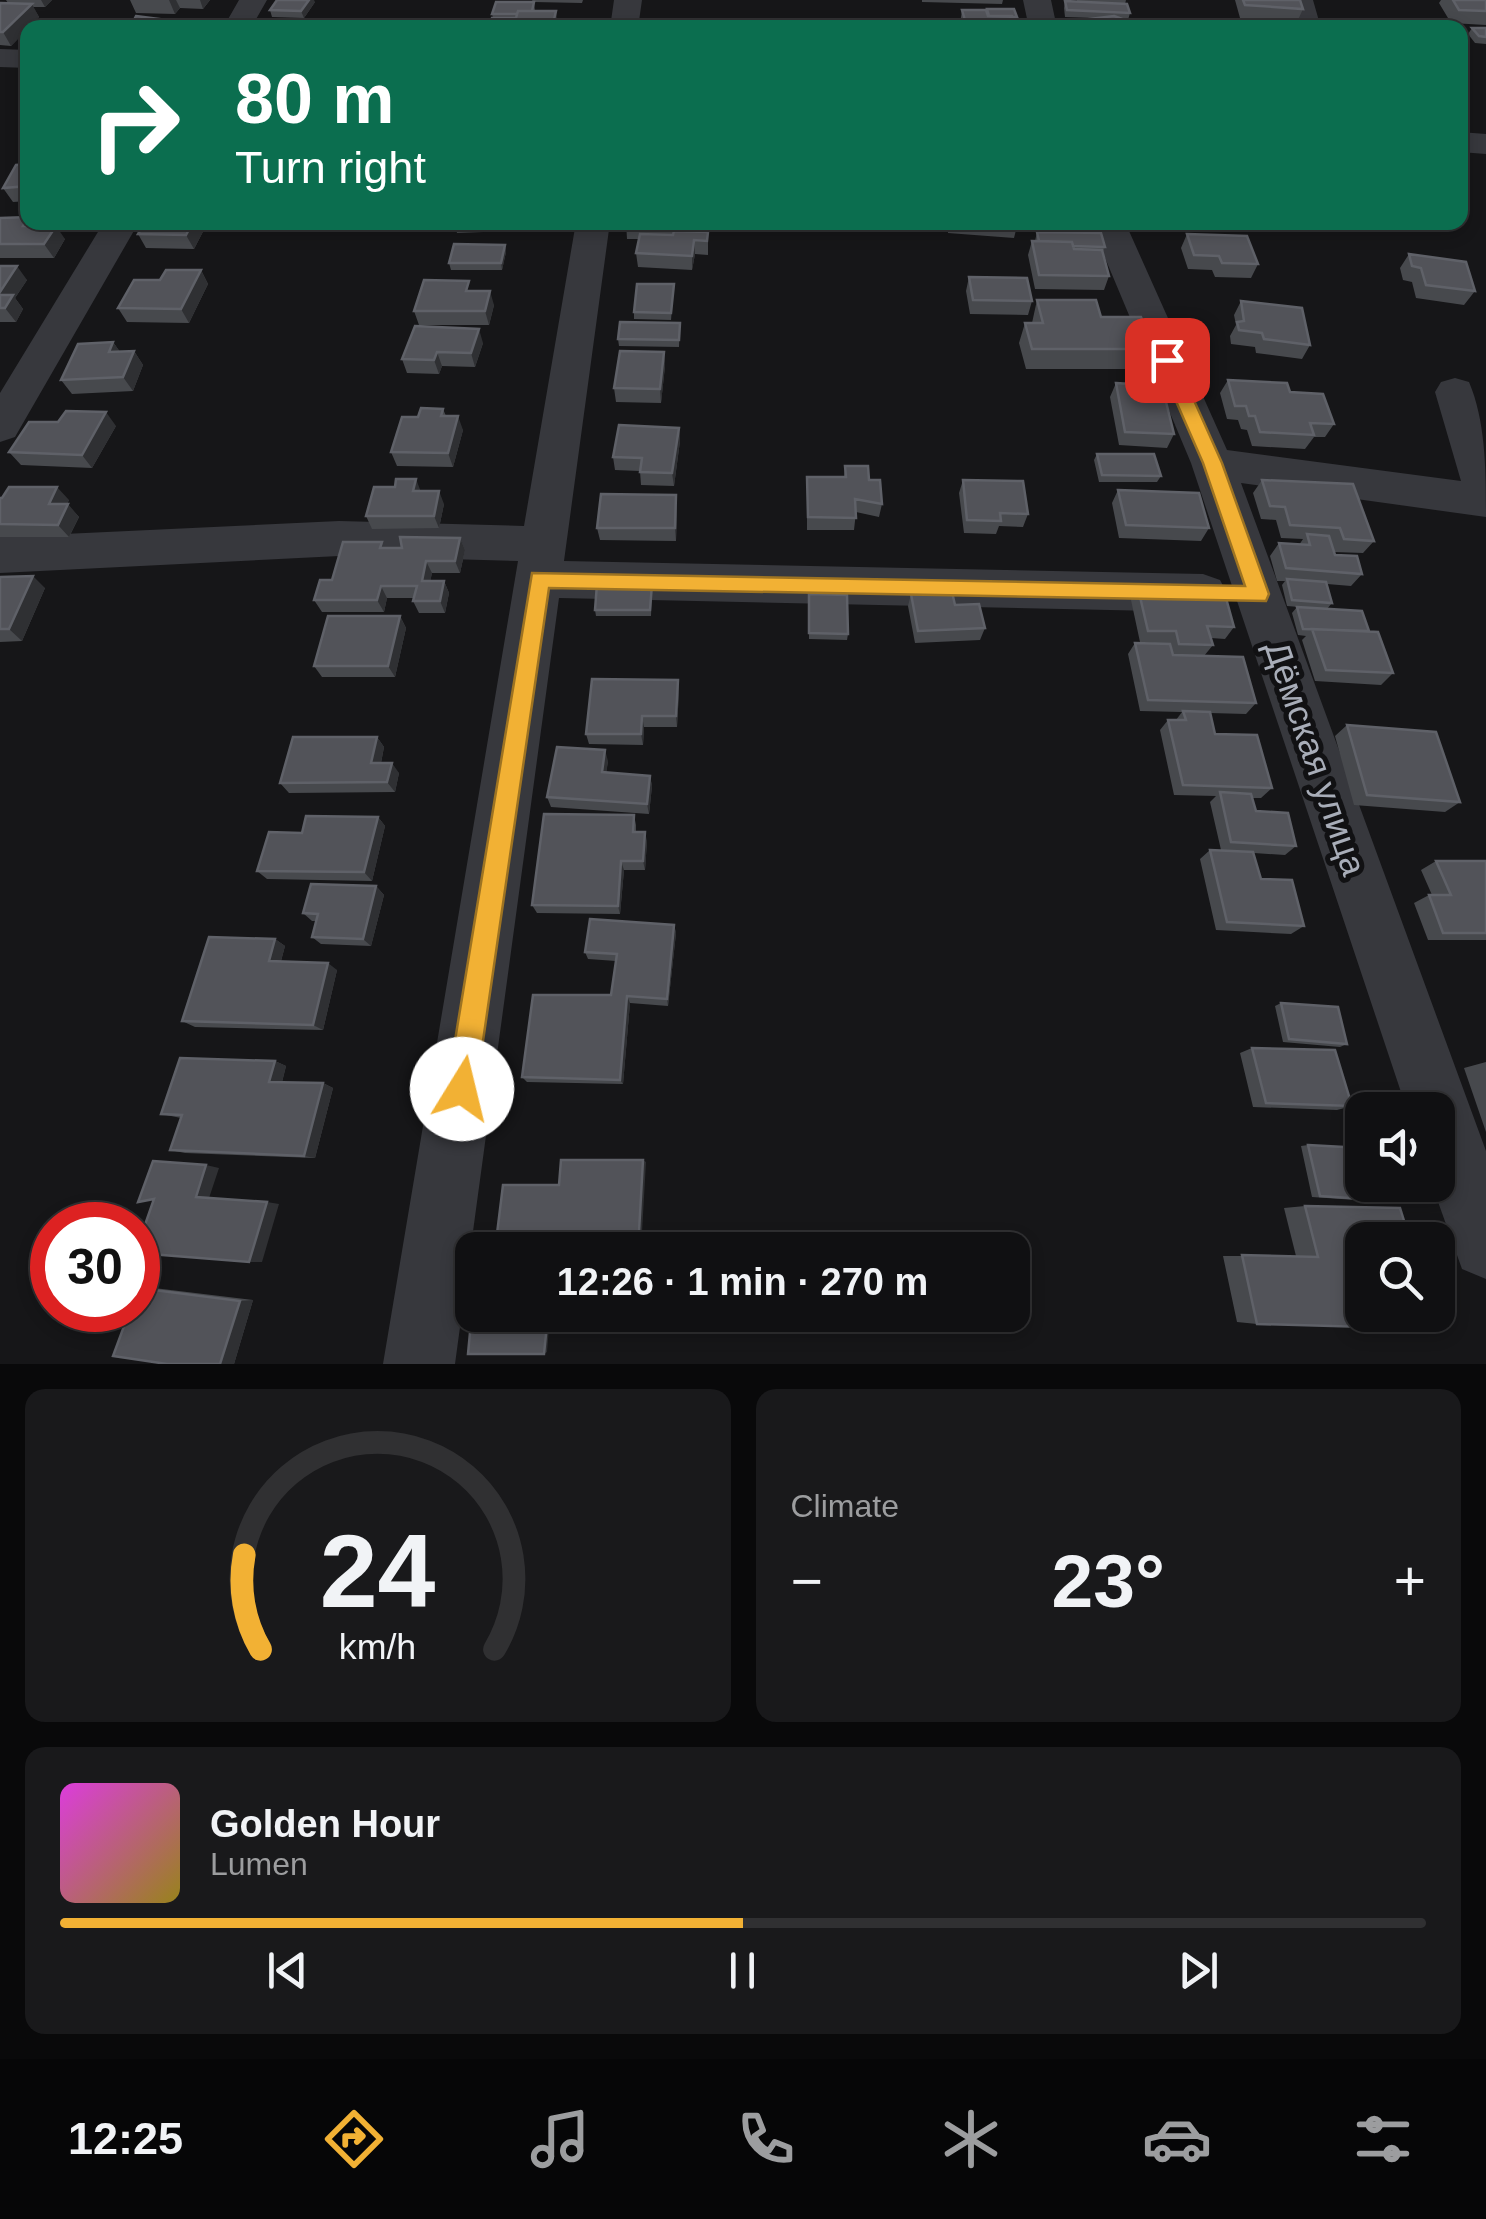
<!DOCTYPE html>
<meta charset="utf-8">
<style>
:root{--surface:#101012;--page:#19191b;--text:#f1f3f6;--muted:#9c9d9f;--line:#303032;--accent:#f2b134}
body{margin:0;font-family:Arial,sans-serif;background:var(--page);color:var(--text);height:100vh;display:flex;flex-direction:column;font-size:38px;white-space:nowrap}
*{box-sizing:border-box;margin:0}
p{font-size:32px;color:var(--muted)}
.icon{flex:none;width:55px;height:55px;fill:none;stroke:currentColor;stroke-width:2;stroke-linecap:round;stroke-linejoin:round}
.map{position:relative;height:1364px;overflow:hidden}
.drawer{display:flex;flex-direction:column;gap:25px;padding:25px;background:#09090a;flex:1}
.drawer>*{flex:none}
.top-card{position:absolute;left:20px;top:20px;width:1448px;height:210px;border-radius:20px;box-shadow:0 5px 15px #0003,0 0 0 2px var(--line);background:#0b6e4f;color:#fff;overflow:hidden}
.buttons{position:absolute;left:1345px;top:1092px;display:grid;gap:20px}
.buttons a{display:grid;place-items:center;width:110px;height:110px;border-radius:20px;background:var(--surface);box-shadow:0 5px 15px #0003,0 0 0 2px var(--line);font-size:50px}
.speed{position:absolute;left:30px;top:1202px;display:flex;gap:20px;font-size:50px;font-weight:700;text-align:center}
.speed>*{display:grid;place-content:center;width:130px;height:130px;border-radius:50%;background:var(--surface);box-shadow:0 5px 15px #0003,0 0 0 2px var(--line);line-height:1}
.speed .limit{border:15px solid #d22;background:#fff;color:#111}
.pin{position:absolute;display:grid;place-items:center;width:85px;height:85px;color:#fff;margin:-42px;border-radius:20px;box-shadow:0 5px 15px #0006}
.me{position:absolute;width:110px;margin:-55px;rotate:9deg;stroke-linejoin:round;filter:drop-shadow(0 0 8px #0008)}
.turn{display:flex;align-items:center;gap:35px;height:210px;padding:0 50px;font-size:45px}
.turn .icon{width:130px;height:130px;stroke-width:2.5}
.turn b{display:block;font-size:70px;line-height:85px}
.big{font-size:75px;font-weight:600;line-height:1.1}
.drawer .card{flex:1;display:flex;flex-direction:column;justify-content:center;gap:15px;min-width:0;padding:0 35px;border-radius:20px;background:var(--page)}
.drawer .dial{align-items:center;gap:0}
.dial svg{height:260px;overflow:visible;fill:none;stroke:var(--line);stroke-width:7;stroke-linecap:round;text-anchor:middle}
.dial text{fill:var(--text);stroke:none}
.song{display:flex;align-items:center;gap:30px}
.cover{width:120px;height:120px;border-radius:15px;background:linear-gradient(135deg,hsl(300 70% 55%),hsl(50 70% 35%))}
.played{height:10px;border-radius:5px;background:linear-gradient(90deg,var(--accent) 50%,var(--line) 50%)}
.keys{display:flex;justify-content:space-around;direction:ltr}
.heat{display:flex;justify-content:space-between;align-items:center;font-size:55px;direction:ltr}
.drawer .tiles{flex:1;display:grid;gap:25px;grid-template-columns:1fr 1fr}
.card:last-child{grid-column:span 2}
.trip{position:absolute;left:455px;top:1232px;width:575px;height:100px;border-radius:20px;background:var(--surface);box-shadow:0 5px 15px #0003,0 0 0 2px var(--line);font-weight:600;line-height:100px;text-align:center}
.tab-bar{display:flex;height:160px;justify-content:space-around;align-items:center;background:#060607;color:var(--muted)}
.tab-bar .icon{width:70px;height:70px}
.tab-bar .selected{color:var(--accent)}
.tab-bar b{font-size:45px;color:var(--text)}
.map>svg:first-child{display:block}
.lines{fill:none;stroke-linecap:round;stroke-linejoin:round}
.minor{fill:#37383d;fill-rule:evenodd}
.wall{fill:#47494d}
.shaded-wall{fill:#2f3033}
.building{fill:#525359;stroke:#5f6168;stroke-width:2.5}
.route{fill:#f2b134;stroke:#9d7322;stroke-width:2.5}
.labels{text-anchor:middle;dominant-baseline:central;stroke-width:10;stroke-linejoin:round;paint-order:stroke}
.street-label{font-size:35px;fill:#a8adb8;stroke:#111113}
</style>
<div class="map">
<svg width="1486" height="1364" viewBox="0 0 1486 1364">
<rect width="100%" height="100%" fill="#161618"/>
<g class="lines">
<path class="minor" d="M239 0H267L251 28H223Z
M614 0H642L638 28H610Z
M1023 0H1051L1057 28H1029Z
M1285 0H1313L1321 28H1293Z
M0 49 28 50V68L0 67Z
M1460 132 1486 134V154L1460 152Z
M104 222H139L15 437 0 442V393Z
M576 222H610L564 561 1203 574 1220 580 1227 593 1220 606 1203 612 559 598 455 1364H383L518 561 339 556 0 573V537L339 521 524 526Z
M1090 222H1125L1227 450 1461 481 1435 392 1441 382 1455 378 1469 382C1486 422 1486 472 1486 517L1241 483 1486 1151V1279L1462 1269 1432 1185H1438V1110H1407L1191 463Z"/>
</g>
<path class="wall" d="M6 0H52L45 7H33L39 17 11 46 0 45V3H8Z
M130 0H210L203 9 180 8 175 14 136 13Z
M532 0H583L582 3 534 2 535 11H556L557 28H489L493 18 492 14 533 2Z
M922 0H1003L1002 4 922 2Z
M1077 0H1126L1125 4 1130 13 1128 20H1124L1128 28H1088L1089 19 1095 18 1065 17 1064 8 1065 1 1077 2Z
M1235 0H1300L1303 9 1297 22 1240 18Z
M1441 0H1486V25L1451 23 1439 3Z
M315 2 304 18 272 17 270 10Z
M962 10 1017 17 1016 28H961L960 24Z
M1472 28H1486V44L1475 43 1468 34Z
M28 164V201L13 202 3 188Z
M0 218 34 226 65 239 54 258H0Z
M145 222H207V224L194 249 146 248 138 234Z
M454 222H513L512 231 457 233Z
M626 222H700V232H708V255L695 254 692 270 638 267 636 253 639 239H627Z
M948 222H1018L1014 238 948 233Z
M1037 232 1105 247 1103 252 1109 276 1104 290 1035 289 1028 255 1032 241H1035Z
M1187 234 1258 264 1251 278 1215 277 1212 270 1188 269 1181 248Z
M505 245 506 252 502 270H451L449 263Z
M1409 254 1475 291 1464 305 1416 298 1412 282 1403 280 1400 268Z
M0 266 27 280 15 298 23 309 16 322H0Z
M201 270 208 284 189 323 127 322 118 308 160 280Z
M969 277 1032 301 1028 315 970 314 966 291Z
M674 284 671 320 634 319V312Z
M472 291 494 305 489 325H419L414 311Z
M1037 300 1101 317 1153 349 1144 369H1026L1019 343 1025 323H1032Z
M1241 301 1310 345 1302 359 1256 353 1255 347 1231 344 1230 336 1236 325 1234 315Z
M680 323 679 347 619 346 618 339Z
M113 342 120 352 134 351 143 365 133 391 72 394 61 380Z
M483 343 475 367 442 366 439 374 407 373 402 359Z
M664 352 665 366 661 403 616 402 614 388Z
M1228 380 1290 392 1334 424 1325 437H1314L1305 449 1252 446 1247 430 1241 429 1238 420 1227 419 1220 393Z
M1116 383 1174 434 1167 448 1119 445 1110 397Z
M443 409 446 416 463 430 453 467 397 466 391 452 418 417Z
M116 426 92 468 21 465 9 452Z
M679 428 680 441 674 486 641 485 640 471 615 470 613 457Z
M1097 454 1161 476 1157 482H1099L1094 460Z
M845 466 869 480 882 504 879 517 856 512 854 530H807V477H844Z
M963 480 1028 514 1023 527 999 526 996 534 964 533 959 493Z
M1262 480 1374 541 1363 553 1334 552 1335 555 1362 574 1351 586 1327 584 1332 603 1327 609 1369 631 1393 673 1381 685 1315 681 1302 640 1306 636 1298 635 1292 613 1297 607 1311 608 1287 606 1282 585 1285 581H1277L1270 556 1279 543 1299 545 1303 539 1281 538 1276 520 1261 519 1253 493Z
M1118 490 1209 528 1201 541 1119 538 1112 503Z
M0 498 69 500 67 504 79 517 69 537H0Z
M444 504 439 528 372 529 366 516Z
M677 508 676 541 600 540 597 528Z
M460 538 465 550 460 573H432L430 581H444L449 593 445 613H419L413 601 414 598H387L384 612H322L314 600 332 580 385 548H402Z
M0 577 45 588 22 641 0 642Z
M1138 588 1234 627 1225 639 1211 638 1213 645 1204 656 1256 703 1246 714 1210 713 1215 734 1272 788 1261 798H1252L1256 811 1296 846 1285 855 1254 853 1261 879 1304 926 1291 934 1216 930 1200 859 1210 850H1221L1210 802 1216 796 1174 795 1160 730 1168 720H1176L1182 712 1140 711 1128 654 1135 643 1168 644 1140 642 1131 600Z
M652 590 651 616H596L595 610Z
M911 594 955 605 985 628 980 640 915 643 908 606Z
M809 600 848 634 847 640 809 639Z
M400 616 406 628 395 677H322L314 666Z
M678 680 679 691 677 727H644L643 745 589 744 586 734Z
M1347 725 1460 802 1445 812 1354 805 1335 736Z
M377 737 384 747 381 763 399 773 395 792 289 793 280 783Z
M608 761 606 773 650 776 652 786 649 814 551 807 547 797Z
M634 815 636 825V832L647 841 645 870H624L620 914 537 913 532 905Z
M378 817 385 826 372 881 267 879 257 871 302 833Z
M1436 861H1486V940H1428L1414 903 1429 895H1432L1421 870Z
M376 886 384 895 371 946 321 944 312 937 316 921H312L303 913Z
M674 925 676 933 668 1006 630 1003 623 1084 527 1082 522 1077 611 995 616 961 588 959 585 952Z
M275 939 285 946 281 961 337 970 323 1030 195 1027 182 1021Z
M1281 1003 1347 1044 1340 1047 1283 1042 1275 1006Z
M1252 1048 1352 1106 1337 1110 1253 1107 1240 1053Z
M275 1061 286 1066 282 1082 323 1083 333 1088 315 1158 185 1153 170 1150 181 1118 161 1114Z
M1486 1062V1132L1464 1068Z
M1308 1145 1379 1200 1370 1201 1312 1197 1301 1146Z
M1305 1206 1437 1329 1257 1324 1237 1322 1223 1256H1296L1284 1208Z
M138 1288H154L253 1300 234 1364Z"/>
<path class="shaded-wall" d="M41 0H52L45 7Z
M169 0H176L180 8 175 14Z
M200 0H210L203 9Z
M309 0H314L315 2 304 18 301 11Z
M32 4 39 17 11 46 3 32Z
M556 11 557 28H552Z
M193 222 207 224 194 249 186 235Z
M56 226 65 239 54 258 44 244Z
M694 240 695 254 692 270V256Z
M505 245 506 252 502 270 501 263Z
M17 266 27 280 15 298 23 309 16 322 5 308 0 298V292Z
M201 270 208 284 189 323 181 309Z
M490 291 494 305 489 325 485 311Z
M479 329 483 343 475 367 471 353Z
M113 342 123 356 109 352Z
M134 351 143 365 133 391 123 377Z
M437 352 442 366 439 374 434 360Z
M664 352 665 366 661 403 660 389Z
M106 412 116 426 92 468 82 455Z
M458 416 463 430 453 467 448 453Z
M679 428 680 441 674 486 672 473Z
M416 479 421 492 413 491Z
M57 487 69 500 60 517 49 504Z
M439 491 444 504 439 528 434 516Z
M676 495 677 508 676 541 675 528Z
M68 504 79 517 69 537 58 525Z
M460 538 465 550 460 573 455 561Z
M426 561 432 573 428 593 422 581Z
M33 576 45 588 22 641 9 629Z
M444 581 449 593 445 613 440 601Z
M381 586 387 598 384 612 377 600Z
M400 616 406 628 395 677 388 666Z
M678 680 679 691 677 727 676 716Z
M642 716 644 727 643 745 641 734Z
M377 737 384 747 379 773 371 763Z
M605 750 608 761 605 783 602 772Z
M392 763 399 773 395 792 387 782Z
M650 776 652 786 649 814 647 804Z
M378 817 385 826 372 881 364 872Z
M645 832 647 841 645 870 643 861Z
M621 861 624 870 620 914 618 906Z
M376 886 384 895 371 946 363 939Z
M674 925 676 933 668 1006 667 999Z
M275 939 285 946 279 968 269 961Z
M328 963 337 970 323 1030 313 1025Z
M627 996 630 1003 623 1084 620 1080Z
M275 1061 286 1066 281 1086 269 1082Z
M323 1083 333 1088 315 1158 304 1156Z
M643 1160 646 1162 641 1250H638Z
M206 1165 219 1168 209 1198 196 1197Z
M267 1202 279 1204 262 1262H249Z
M253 1300 234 1364H220L240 1301Z
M548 1315H550L547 1352 544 1354Z"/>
<path class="building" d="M277 0H309L301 11 270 10Z
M1243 0H1300L1303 9 1245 5Z
M1453 0H1486V11L1459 10Z
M1065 1 1127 4 1130 13 1067 10Z
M496 2H534L532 11H518L517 14H492Z
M0 3 32 4 3 32H0Z
M987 9H1014L1017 17 989 16Z
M962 10H986L988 16H1012L1016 27H967Z
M518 11H556L552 28H489L492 18H516Z
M136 16 167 20 163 28H116L120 22H133Z
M1114 16 1125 20 1128 28H1092L1089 19Z
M674 22H718L717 28H673Z
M1472 28H1486V37L1479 36Z
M28 164V186L3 188 16 165Z
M28 217 23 226H56L44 244H0V218Z
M145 222H193L186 235 138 234Z
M626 222H674V225H626Z
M674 231 708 232 707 241 694 240 692 256 636 253 640 234 673 235Z
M1037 232 1101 233 1105 247 1073 246 1072 242 1039 241Z
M1187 234 1247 236 1258 264 1222 263 1219 256 1194 255Z
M1032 241 1072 242 1074 249 1102 250 1109 276 1039 275Z
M454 244 505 245 501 263H449Z
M1409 254 1466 262 1475 291 1426 285 1421 268 1412 266Z
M0 266H17L0 292Z
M166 270H201L181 309 118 308 134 280H160Z
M969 277 1027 278 1032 301 973 300Z
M424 280 469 281 466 291H490L485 311H414Z
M637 284H674L671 313 634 312Z
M0 295H13L5 308H0Z
M1037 300H1096L1101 317H1141L1153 349H1032L1025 323H1043Z
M1241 301 1302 308 1310 345 1264 339 1262 333 1239 330 1237 322 1244 321Z
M620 322 680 323 679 340 618 339Z
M415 326 479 329 471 353 437 352 434 360 402 359Z
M113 342 109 352 134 351 123 377 61 380 78 344Z
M620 351 664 352 660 389 614 388Z
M1228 380 1287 383 1290 392 1323 394 1334 424 1310 423 1314 435 1260 432 1255 416H1249L1246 406H1235Z
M1116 383 1162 386 1174 434 1125 432Z
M421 408 443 409 441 416H458L448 453 391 452 402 417H418Z
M66 411 106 412 82 455 9 452 29 422H58Z
M619 425 679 428 672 473 640 472 642 458 613 457Z
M1097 454H1154L1161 476 1102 475Z
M845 466H868L869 480H880L882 504 855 499 856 518 808 517 807 477H846Z
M396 479H416L413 491H439L434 516H366L374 487H395Z
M963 480 1023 481 1028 514 1000 513 1001 521 967 520Z
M1262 480 1353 484 1374 541 1344 539 1340 528 1290 525 1285 507 1270 506Z
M9 487H57L49 504H68L58 525 0 524V498H2Z
M1118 490 1199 493 1209 528 1126 525Z
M601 494 676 495 675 528H597Z
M1307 534 1329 536 1335 555 1357 556 1362 574 1286 568 1279 543 1310 545Z
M400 537 460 538 455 561H426L422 581H444L440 601H413L417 586H381L377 600H314L320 580H332L343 542H382L380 548H402Z
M33 576 9 629H0V577Z
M1287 579 1326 582 1332 603 1292 600Z
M597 584H652L650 610H595Z
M1138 588 1224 591 1234 627 1207 626 1213 645 1179 644 1176 631H1148Z
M952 592 955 605 979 604 985 628 918 631 911 594Z
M809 594 847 595 848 634 809 633Z
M1297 607 1362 611 1369 631 1303 629Z
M328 616H400L388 666H314Z
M1312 629 1378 632 1393 673 1326 670Z
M1135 643 1170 644 1173 655 1243 657 1256 703 1148 700Z
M592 679 678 680 676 716H642L641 734H586Z
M1183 711 1210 712 1215 734 1257 735 1272 788 1183 785 1168 720H1186Z
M1347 725 1436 732 1460 802 1367 795Z
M293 737H377L371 763H392L387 782 280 783Z
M557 747 605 750 602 772 650 776 647 804 547 797Z
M1220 792 1251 794 1256 811 1288 813 1296 846 1231 842Z
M544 814 634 815 633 832H645L643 861H621L618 906 532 905Z
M306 816 378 817 364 872 257 871 269 832 302 833Z
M1210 850 1253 852 1261 879 1292 880 1304 926 1227 922Z
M1436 861H1486V933H1443L1429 895H1451Z
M311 884 376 886 363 939 312 937 318 914 303 913Z
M590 919 674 925 667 999 627 996 620 1080 522 1077 533 995H611L617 954 585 952Z
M209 937 275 939 269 961 328 963 313 1025 182 1021Z
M1281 1003 1338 1007 1347 1044 1289 1039Z
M1252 1048 1335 1050 1352 1106 1266 1103Z
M180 1058 275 1061 269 1082 323 1083 304 1156 170 1150 182 1115 161 1114Z
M1308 1145 1362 1148V1185H1375L1379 1200 1320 1196Z
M561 1160H643L638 1250H495L503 1185H559Z
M153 1161 206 1165 196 1197 267 1202 249 1262 138 1253V1245L154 1199 138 1202Z
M1305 1206 1400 1208 1410 1240H1362V1315H1433L1437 1329 1257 1324 1242 1255 1318 1257Z
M138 1288 240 1301 220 1364H167L113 1356 130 1310H138Z
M472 1311V1315H548L544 1354H468Z"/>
<path class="route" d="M1167 354 1176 360 1222 463 1269 594 1266 601 549 588 476 1089 472 1099 462 1104 451 1099 447 1089 532 573 1245 586 1203 463 1158 360Z"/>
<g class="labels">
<g class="street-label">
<text transform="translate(1316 758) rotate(71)">Дёмская улица</text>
</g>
</g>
</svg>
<div class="buttons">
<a><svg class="icon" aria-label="sound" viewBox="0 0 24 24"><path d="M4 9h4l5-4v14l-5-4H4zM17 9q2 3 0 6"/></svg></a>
<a><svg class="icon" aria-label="search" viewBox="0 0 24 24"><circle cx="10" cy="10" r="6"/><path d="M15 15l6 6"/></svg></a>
</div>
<div class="speed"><div class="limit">30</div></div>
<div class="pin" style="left:1167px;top:360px;background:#d93025"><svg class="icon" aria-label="arrive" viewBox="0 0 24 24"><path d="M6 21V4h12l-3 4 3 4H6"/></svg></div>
<svg class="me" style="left:462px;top:1089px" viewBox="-20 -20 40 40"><circle r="19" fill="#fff"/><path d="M0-13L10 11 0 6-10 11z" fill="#f2b134"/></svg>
<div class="trip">12:26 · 1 min · 270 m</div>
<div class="top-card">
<div class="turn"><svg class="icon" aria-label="right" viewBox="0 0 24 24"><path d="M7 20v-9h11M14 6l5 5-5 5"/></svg><div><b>80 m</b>Turn right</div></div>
</div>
</div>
<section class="drawer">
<div class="tiles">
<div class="card dial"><svg viewBox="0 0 100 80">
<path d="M14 69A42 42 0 1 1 86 69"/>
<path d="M14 69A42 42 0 0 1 9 40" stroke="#f2b134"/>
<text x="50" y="56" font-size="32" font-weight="700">24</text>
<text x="50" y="72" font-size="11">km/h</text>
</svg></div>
<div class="card"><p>Climate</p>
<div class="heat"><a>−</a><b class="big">23°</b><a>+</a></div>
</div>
<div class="card">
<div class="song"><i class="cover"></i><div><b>Golden Hour</b><p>Lumen</p></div></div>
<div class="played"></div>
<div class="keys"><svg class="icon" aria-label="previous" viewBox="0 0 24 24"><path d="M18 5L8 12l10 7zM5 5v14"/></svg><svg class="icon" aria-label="pause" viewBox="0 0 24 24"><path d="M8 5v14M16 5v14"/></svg><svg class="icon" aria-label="next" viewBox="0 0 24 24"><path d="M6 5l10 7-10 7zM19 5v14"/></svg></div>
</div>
</div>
</section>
<nav class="tab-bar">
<b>12:25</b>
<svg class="icon selected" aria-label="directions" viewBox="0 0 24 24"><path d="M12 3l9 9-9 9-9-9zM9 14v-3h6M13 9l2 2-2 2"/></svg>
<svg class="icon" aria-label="music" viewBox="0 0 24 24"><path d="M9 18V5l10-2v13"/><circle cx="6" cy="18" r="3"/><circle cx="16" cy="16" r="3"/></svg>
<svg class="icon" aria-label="phone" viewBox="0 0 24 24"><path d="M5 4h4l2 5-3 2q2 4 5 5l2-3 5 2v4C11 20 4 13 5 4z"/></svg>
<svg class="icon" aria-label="climate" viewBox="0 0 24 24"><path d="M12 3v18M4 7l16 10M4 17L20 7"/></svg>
<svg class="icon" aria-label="car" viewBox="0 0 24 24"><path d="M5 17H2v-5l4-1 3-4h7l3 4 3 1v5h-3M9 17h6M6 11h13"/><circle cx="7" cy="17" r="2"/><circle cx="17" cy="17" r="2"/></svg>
<svg class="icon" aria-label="filters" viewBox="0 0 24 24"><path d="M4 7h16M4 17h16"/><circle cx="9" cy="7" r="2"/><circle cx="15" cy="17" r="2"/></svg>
</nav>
